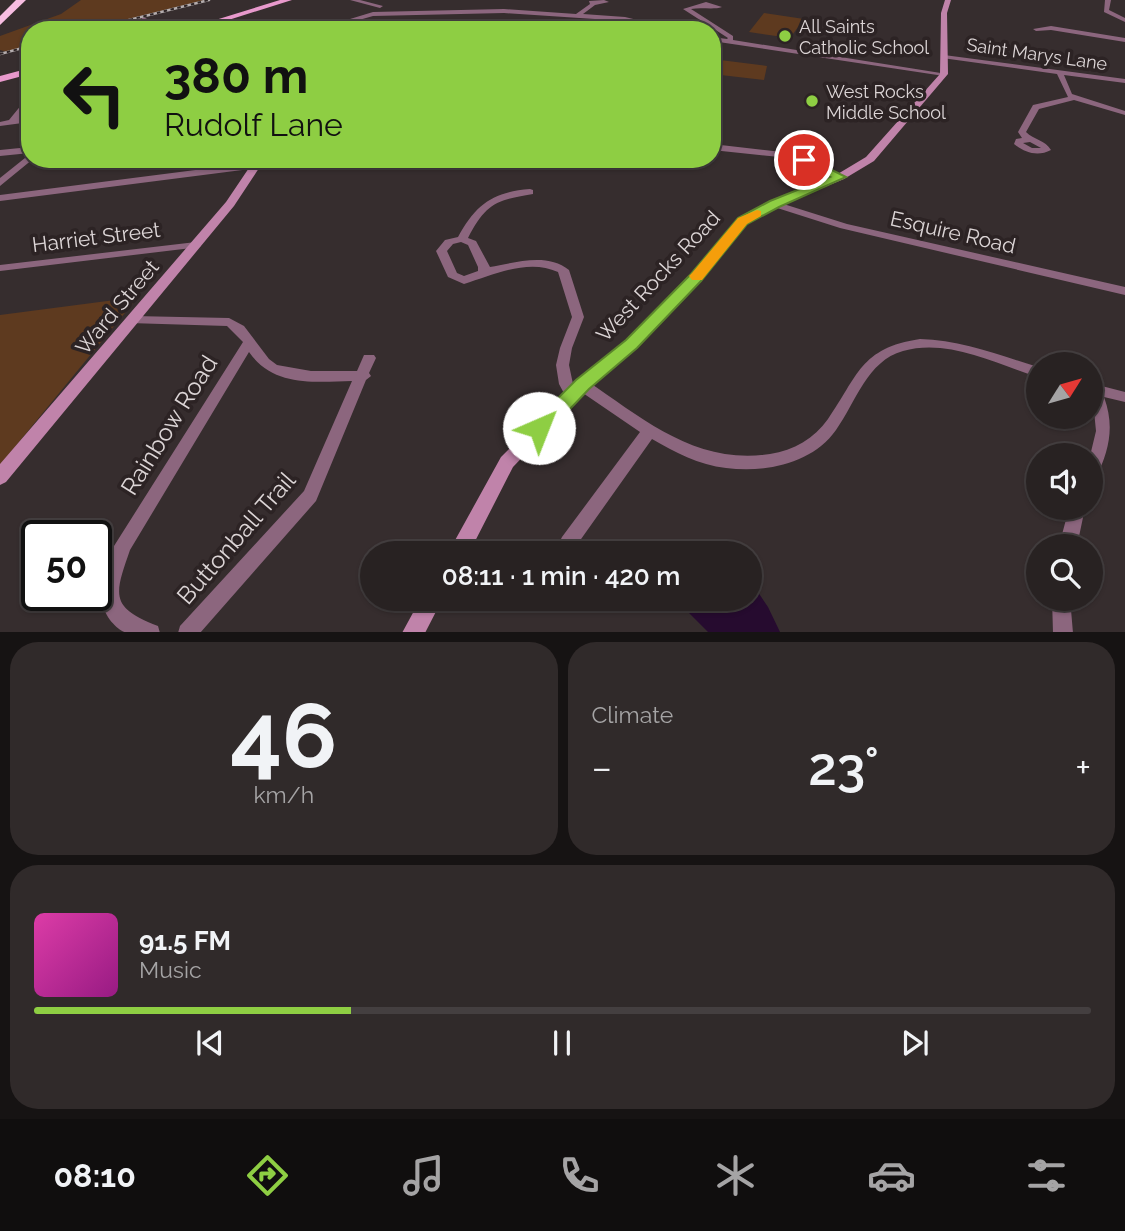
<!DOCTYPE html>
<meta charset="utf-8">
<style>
:root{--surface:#282222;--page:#302a2a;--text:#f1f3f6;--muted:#a5a4a5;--line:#443f40;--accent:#8ece43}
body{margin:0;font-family:Raleway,sans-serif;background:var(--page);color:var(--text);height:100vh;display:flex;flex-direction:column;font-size:26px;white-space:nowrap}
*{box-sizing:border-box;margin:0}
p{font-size:23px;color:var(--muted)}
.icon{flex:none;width:38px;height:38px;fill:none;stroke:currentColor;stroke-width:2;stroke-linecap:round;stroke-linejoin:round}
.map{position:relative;height:632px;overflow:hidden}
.drawer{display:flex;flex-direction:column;gap:10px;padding:10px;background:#161313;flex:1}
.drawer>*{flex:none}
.hud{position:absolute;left:21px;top:21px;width:700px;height:147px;border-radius:28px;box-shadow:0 2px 5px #0004,0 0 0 2px var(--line);background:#8ece43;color:#111;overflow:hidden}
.needle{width:46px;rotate:53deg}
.fabs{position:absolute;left:1026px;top:352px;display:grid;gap:14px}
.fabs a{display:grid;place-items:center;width:77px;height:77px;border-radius:50%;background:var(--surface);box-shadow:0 2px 5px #0004,0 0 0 2px var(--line);font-size:35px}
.speed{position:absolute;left:21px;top:520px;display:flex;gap:14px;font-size:35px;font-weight:700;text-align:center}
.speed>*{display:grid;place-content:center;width:91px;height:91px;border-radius:50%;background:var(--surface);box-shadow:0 2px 5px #0004,0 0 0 2px var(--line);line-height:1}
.speed .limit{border:4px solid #111;border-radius:10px;background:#fff;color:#111}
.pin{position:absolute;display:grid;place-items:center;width:60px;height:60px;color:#fff;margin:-30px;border:4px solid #fff;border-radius:50%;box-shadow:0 2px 7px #0007}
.me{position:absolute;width:77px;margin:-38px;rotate:44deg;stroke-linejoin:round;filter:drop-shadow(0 0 5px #0008)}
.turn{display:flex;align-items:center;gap:24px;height:147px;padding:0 28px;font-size:32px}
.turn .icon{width:91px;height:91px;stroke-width:2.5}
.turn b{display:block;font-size:49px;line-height:60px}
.big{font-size:52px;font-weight:600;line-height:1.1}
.drawer .tile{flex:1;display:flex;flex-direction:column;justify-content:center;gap:10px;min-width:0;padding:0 24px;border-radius:28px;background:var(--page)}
.drawer .dial{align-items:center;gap:0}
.dial b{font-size:91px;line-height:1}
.song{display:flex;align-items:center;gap:21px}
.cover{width:84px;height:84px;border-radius:10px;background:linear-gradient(135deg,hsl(320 70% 55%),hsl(310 70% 35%))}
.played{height:7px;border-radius:4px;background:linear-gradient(90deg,var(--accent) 30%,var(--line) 30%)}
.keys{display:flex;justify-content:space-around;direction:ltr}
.heat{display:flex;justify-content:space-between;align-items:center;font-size:38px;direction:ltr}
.drawer .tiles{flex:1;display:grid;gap:10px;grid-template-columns:1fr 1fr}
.tile:last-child{grid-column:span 2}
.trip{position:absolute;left:360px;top:541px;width:402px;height:70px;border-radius:35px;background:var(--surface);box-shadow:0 2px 5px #0004,0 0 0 2px var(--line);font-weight:600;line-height:70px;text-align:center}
.tab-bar{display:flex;height:112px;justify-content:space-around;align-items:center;background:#100e0e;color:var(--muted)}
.tab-bar .icon{width:49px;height:49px}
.tab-bar .on{color:var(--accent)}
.tab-bar b{font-size:32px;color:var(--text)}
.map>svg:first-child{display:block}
.green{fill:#5e3a1f}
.water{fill:#260b2f}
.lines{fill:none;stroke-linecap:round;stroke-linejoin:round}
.minor{fill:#8c667e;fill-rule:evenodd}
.secondary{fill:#c083aa;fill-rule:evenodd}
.primary{fill:#e899cc;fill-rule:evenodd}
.motorway{fill:#f7bde1;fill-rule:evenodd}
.rail-casing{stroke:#b4adae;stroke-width:2.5}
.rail{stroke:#2c2324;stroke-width:2;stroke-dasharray:3.5;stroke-linecap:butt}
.route{fill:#8ece43;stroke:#5c862c;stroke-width:2}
.slow{fill:#f59e0b}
.poi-dot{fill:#8ece43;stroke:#2c2324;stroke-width:2.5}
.labels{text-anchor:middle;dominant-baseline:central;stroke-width:7;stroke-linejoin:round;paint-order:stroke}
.far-poi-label{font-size:18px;fill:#dcd5d6;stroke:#2c2324;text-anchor:start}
.far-street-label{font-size:18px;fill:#dcd5d6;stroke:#2c2324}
.street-label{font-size:21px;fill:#dcd5d6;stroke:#2c2324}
.near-street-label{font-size:24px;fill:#dcd5d6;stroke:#2c2324}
</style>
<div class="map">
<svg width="1125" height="633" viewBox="0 0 1125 633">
<rect width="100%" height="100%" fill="#362d2e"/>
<path class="green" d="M81 0H205L85 30H30V45L7 52 0 50V36L61 14Z
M764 13 804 19 790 38 749 32Z
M712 59 767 66 764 80 712 74Z
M138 297 0 465V315Z"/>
<path class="water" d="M751 582 768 607 780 632H708L675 599 751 598Z"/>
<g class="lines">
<path class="minor" d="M350 0H360L383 6 380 8Z
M604 0 609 2 595 5 583 14 625 17 679 30H667L625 21 504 13 373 16 324 30H314L373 12 504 9 576 14 590 4 589 1Z
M1105 0H1111L1109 10 1125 18V22L1104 12Z
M706 2 722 7C714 10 701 7 691 9L733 36V40L947 74 944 76 712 41V37L727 39 728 38 683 9Z
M143 17 168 29 169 30H161L141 20Z
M262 20 264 23 240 30H229Z
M528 22 559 24 562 26 559 28 526 25Z
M1051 26 1125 38V42L1051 30 1036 31 1033 29Z
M944 55 1125 79V83L1064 75 1072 94 1125 111V115L1074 100 1039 109 1026 132C1034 140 1045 140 1051 150 1038 157 1025 153 1014 144L1016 139 1022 138 1018 132 1033 105 1068 97 1057 74 942 58V56ZM1030 142 1041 148H1032L1023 143Z
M27 98H30V105L19 119 30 118V122L0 126V122L9 120Z
M712 144 791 153 845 177 840 180 837 179 789 158 712 150Z
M30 147V153L0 156V150Z
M30 154V159H33L0 186V178Z
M281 159H308L304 162 0 201V195Z
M530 189 533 190V194C497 200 486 203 468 238L476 241 490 267C514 263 547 252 569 270L584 317 572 348 569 365 573 384 579 395 577 399 572 400 567 399 559 384 556 365 560 348 572 317 558 272C528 258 493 275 464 284L448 277 436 251 445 240 458 237C476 204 493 192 530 189ZM461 242 468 245 478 267V271L464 276 457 273 447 251 453 244Z
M774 201 847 224 1125 287V295L840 228 771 206V202Z
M196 242 200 243 201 245 200 247 0 271V265Z
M133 316 229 318 244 326 269 359 277 365 311 371H357L364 355H374L376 358 369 373 371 376 366 380 316 501 200 633H178L180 626 304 491 352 381C315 382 273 387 249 352L130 550C114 596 110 607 158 626L160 633C150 633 137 633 127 633 120 631 114 625 110 620 93 597 105 569 114 546L243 342 227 326 129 323 127 320 129 317Z
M920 339C961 340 999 355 1038 367V377C996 364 948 338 903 351 867 361 856 402 836 430 812 464 765 473 726 468 699 465 674 452 652 439L574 549 568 551 562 549 559 543 562 537 640 432 577 389 575 385 577 381H587C645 420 696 465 770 454 794 450 814 439 828 419 858 376 860 348 920 339Z
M1090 383 1125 392V402L1104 397C1115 427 1109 450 1096 478L1090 480V456L1096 431 1094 411 1090 398Z
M1069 508H1085L1077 546H1059Z
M1052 598H1070L1073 633H1053Z"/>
<path class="secondary" d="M945 0H951L947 13 948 74 874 161 844 179 778 206 747 223 701 280 637 348 588 389 513 467 469 553H448L501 457 576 381 627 340 691 274 739 219 770 202 836 175 866 157 940 74 941 13Z
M255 159H265L234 206 6 482 0 485V464L226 202Z
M421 598H443L425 633H402Z"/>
<path class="primary" d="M280 0H292L197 30H183Z
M30 68V74L0 82V76Z"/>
<path class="motorway" d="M16 0H26L0 25V16Z"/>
<defs>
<path id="rail" d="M89 30 209 0
M0 54 30 46"/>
</defs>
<use href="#rail" class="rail-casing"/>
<use href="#rail" class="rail"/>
</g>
<path class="route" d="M800 158H808L846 177 779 207 747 224 701 281 637 348 589 389 546 434 539 436 533 434 530 428 533 423 576 380 626 340 691 274 738 218 770 201 830 177 800 162Z"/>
<path class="slow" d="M757 210 761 211V216L747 224 702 280H692L689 276 692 273 738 218Z"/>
<g class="poi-dot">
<circle cx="785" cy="36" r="7"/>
<circle cx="812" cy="101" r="7"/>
</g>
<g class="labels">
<g class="far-poi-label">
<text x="799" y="26">All Saints<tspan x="799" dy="21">Catholic School</tspan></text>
<text x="826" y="91">West Rocks<tspan x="826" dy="21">Middle School</tspan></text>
</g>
<g class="far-street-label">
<text transform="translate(1037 54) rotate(8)">Saint Marys Lane</text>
</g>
<g class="street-label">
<text transform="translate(953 232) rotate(13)">Esquire Road</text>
<text transform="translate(96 237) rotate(-7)">Harriet Street</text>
<text transform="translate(658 276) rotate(-47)">West Rocks Road</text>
<text transform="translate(117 307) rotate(-50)">Ward Street</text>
</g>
<g class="near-street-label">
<text transform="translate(169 425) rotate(-58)">Rainbow Road</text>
<text transform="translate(236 538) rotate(-49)">Buttonball Trail</text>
</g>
</g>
</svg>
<div class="fabs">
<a><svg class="needle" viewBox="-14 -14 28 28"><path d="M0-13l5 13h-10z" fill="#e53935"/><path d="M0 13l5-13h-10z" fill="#a5a4a5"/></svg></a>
<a><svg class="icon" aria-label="sound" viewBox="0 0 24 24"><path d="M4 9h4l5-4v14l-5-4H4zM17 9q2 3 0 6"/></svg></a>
<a><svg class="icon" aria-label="search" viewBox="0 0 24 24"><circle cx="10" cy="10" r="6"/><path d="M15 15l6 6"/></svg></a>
</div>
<div class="speed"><div class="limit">50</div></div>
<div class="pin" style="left:804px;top:160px;background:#d93025"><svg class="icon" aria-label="arrive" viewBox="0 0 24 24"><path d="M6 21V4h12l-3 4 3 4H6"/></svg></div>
<svg class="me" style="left:539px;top:428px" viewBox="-20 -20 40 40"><circle r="19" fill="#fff"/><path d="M0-13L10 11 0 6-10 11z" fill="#8ece43"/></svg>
<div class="trip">08:11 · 1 min · 420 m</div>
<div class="hud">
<div class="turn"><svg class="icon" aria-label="left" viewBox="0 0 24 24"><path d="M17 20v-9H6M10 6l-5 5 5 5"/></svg><div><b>380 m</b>Rudolf Lane</div></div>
</div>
</div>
<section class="drawer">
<div class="tiles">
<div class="tile dial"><b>46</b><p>km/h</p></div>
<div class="tile"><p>Climate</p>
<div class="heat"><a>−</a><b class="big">23°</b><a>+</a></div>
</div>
<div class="tile">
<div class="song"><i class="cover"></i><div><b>91.5 FM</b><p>Music</p></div></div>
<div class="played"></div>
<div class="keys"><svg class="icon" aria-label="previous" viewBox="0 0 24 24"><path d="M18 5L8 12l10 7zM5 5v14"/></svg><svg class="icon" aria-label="pause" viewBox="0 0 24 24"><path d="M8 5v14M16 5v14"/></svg><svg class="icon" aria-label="next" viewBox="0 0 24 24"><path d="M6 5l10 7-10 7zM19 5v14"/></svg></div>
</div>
</div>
</section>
<nav class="tab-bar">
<b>08:10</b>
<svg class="icon on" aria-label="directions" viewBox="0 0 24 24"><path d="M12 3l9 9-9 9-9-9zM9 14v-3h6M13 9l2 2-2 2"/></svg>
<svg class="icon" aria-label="music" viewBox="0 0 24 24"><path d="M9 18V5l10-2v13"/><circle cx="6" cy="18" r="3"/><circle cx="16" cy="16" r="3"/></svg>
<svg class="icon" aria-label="phone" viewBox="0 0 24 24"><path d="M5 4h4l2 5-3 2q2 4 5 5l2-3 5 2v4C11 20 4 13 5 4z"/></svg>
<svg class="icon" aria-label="climate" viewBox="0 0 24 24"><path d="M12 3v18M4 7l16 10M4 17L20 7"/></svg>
<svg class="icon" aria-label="car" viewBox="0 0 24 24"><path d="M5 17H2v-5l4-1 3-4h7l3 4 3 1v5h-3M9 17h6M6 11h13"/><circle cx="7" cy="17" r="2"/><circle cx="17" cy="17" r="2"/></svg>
<svg class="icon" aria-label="filters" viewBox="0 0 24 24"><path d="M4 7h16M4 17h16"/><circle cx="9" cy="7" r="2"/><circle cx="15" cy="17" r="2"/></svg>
</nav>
